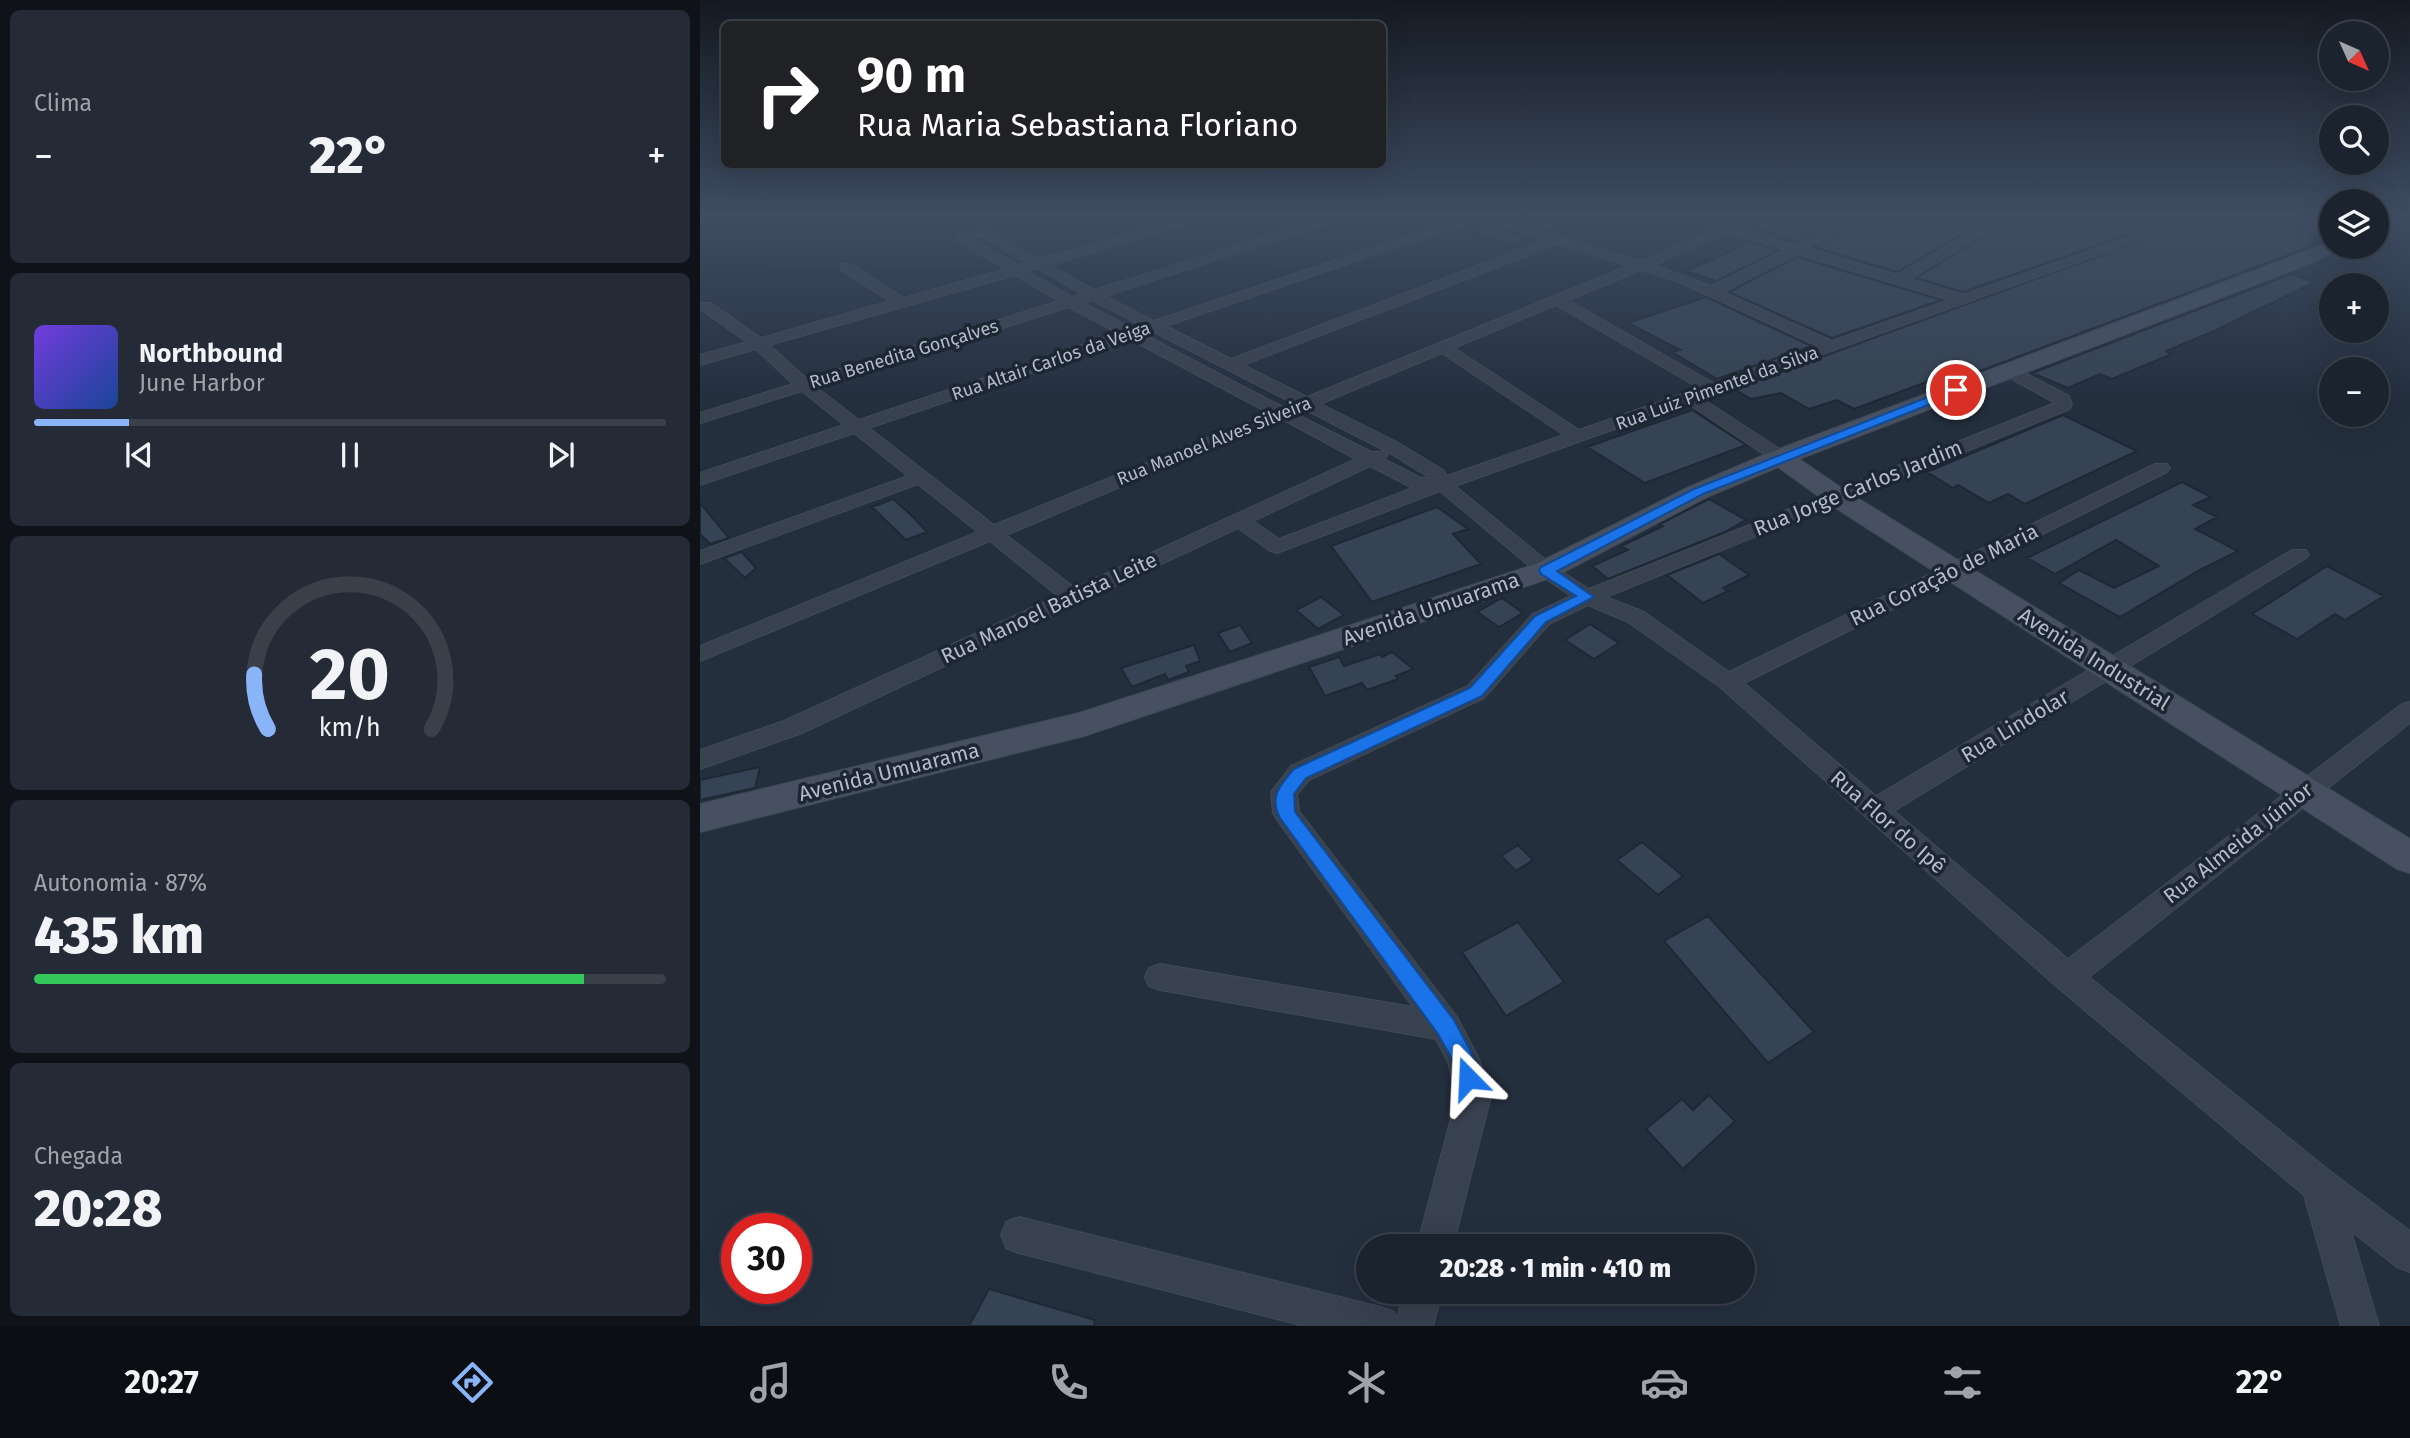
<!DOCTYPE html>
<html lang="pt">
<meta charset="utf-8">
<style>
:root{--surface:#1b232e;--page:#242b36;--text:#f1f3f6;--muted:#a0a4aa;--line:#39404a;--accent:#8ab4f8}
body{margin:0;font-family:"Fira Sans",sans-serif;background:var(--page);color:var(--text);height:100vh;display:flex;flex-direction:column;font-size:26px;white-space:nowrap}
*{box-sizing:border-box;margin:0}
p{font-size:23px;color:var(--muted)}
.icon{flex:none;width:38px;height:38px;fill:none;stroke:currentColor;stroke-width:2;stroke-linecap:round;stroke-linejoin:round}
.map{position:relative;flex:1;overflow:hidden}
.drawer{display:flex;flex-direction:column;gap:10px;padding:10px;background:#0f1319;width:700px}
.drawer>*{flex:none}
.top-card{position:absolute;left:21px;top:21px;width:665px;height:147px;border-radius:10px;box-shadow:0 7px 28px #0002,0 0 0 2px var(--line);background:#202124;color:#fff;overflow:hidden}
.needle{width:46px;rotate:135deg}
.fabs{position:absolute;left:1619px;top:21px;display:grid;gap:14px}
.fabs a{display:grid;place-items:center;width:70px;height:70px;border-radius:50%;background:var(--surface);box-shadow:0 7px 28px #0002,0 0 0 2px var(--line);font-size:35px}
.speed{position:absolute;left:21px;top:1213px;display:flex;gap:14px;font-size:35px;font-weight:700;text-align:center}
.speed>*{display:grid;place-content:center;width:91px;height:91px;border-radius:50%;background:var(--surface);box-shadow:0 7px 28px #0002,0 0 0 2px var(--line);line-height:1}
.speed .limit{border:10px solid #d22;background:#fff;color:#111}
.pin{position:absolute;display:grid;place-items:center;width:60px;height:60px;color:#fff;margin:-30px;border:4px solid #fff;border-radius:50%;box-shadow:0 2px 7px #0007}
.me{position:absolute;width:77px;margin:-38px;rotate:339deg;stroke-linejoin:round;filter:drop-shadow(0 0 5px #0008)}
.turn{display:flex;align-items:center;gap:24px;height:147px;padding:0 21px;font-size:32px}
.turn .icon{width:91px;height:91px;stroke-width:2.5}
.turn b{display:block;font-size:49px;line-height:60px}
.big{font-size:52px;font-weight:800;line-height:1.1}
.drawer .card{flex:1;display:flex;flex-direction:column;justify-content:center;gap:10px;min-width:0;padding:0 24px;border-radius:10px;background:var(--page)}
.drawer .dial{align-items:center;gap:0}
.dial svg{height:182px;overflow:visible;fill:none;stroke:var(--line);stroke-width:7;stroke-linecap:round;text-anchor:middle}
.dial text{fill:var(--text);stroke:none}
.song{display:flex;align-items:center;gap:21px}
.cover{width:84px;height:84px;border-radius:10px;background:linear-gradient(135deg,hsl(260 70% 55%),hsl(220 70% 35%))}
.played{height:7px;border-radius:4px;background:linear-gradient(90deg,var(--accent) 15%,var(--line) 15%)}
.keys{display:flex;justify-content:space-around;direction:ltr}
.heat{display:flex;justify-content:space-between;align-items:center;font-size:38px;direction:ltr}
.charge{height:10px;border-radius:5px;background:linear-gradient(90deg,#34c759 87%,var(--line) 0)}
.trip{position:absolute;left:656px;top:1234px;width:399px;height:70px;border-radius:35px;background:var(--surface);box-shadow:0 7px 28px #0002,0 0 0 2px var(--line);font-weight:800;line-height:70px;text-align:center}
.tab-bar{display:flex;height:112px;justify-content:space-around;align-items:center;background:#0b0e12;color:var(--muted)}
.tab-bar .icon{width:49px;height:49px}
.tab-bar .current{color:var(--accent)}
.tab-bar b{font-size:32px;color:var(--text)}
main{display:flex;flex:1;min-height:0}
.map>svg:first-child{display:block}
.building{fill:#364354;stroke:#1f2835;stroke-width:2}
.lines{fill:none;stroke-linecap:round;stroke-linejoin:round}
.street-casing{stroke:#414a57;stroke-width:2}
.secondary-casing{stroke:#414a57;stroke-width:2}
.street{fill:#38414e;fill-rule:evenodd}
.secondary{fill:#465061;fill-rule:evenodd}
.route{fill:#1a73e8;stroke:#114b97;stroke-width:2}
.labels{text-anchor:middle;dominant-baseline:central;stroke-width:7;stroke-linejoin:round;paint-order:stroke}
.far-street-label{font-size:18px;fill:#b4bcc9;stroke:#1d2633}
.street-label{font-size:21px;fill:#b4bcc9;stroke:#1d2633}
</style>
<main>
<section class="drawer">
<div class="card"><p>Clima</p>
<div class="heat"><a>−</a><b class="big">22°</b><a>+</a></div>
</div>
<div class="card">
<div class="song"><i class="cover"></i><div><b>Northbound</b><p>June Harbor</p></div></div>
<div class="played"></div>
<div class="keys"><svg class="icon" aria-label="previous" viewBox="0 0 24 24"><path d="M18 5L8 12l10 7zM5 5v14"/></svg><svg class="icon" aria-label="pause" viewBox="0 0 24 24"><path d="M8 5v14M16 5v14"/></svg><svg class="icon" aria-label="next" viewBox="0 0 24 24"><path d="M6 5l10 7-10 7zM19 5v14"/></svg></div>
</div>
<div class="card dial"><svg viewBox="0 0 100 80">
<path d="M14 69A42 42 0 1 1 86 69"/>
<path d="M14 69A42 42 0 0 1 8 45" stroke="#8ab4f8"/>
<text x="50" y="56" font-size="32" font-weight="700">20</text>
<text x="50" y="72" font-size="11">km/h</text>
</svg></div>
<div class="card"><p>Autonomia · 87%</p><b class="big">435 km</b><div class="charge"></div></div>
<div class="card"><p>Chegada</p><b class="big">20:28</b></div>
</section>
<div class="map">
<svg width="1710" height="1326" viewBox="0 0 1710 1326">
<rect width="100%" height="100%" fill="#242f3e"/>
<path class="building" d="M813 215H833L866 224 849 230 807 217Z
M1033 215H1150L1095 242 1069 234 1073 232 1032 220Z
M1172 215H1296L1197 272 1114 247Z
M1317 215H1485L1263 292 1216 278Z
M1512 215H1558L1573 219 1588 215 1631 227V232L1610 239 1619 242 1604 247 1607 248 1240 386 1232 380 1154 409 1137 400 1109 409 1081 393 1051 399 1034 389Z
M787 224 829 238 811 244 771 230Z
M1051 242 1078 251 1016 281 986 271Z
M1097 257 1241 300 1132 338 1029 292Z
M1591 274 1615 282 1514 331 1466 351 1472 354 1412 379 1400 374 1368 388 1332 373Z
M1006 297 1111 346 1017 379 972 352 980 350 928 323Z
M992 410 1046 445 945 483 887 447Z
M1363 415 1437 451 1325 504 1308 494 1289 503 1258 485 1253 488 1227 472Z
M1482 482 1511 497 1493 505 1517 517 1495 529 1538 551 1500 570 1420 617 1359 583 1379 570 1414 588 1459 566 1416 540 1355 574 1327 558Z
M193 499 210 514 227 532 206 540 172 507Z
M1009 499 1046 520 1025 532 908 579 892 566 928 550 921 546 963 526 960 524Z
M0 503 29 538 10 544 0 534Z
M737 507 768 529 753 534 781 564 672 602 631 546Z
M42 552 56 568 45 578 24 558Z
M1019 554 1049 575 1023 588 1028 591 1003 603 967 575Z
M1627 566 1684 596 1645 620 1635 614 1597 639 1552 614Z
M621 597 644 615 618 629 596 610Z
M802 598 823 613 799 627 777 612Z
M890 624 919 643 894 659 865 640Z
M540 625 552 643 530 652 518 633Z
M494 645 500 661 486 666 489 672 468 680 465 674 432 687 421 668Z
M692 652 713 669 696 676 698 679 667 690 662 683 625 696 609 667 639 657 644 666 680 654 682 657Z
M60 767 55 788 0 800V780Z
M942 842 983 876 958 895 917 860Z
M818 845 833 860 816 871 801 856Z
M1008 916 1114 1032 1068 1063 964 941Z
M818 922 864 982 806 1016 762 952Z
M1009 1095 1035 1121 983 1169 946 1129 982 1099 993 1110Z
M289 1289 395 1320 394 1326H269Z"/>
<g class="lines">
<defs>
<path id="street" d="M497 215H516L350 265 394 290 636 215H654L405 296 454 321 770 215H791L939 261 1017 229 976 215H994L1095 245 1155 215H1170L1107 248 1197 275 1301 215H1315L1210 279 1263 295 1492 215H1509L1001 398 1086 453 1089 457 1086 461H1074L987 403 755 486 853 566 889 589 1355 403 1301 373 1299 370 1301 367H1313L1369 396 1372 405 1370 409 906 597 944 612 1029 672 1455 464H1467L1470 468 1467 472 1044 683 1176 796 1592 550H1606L1609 554 1606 558 1194 811 1368 959 1702 704 1710 702V723L1389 977 1631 1172 1710 1231V1272L1697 1267 1651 1231 1679 1326H1641L1604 1195 1356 986 1020 687 928 622 888 605 849 624 784 698 609 780 597 794 599 811 757 1017 779 1059 791 1096 753 1246H717L757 1096 748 1062 736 1039 460 990 449 986 445 977 449 968 460 964 713 1007 577 820 573 813 571 792 591 766 768 686 833 614 871 596 839 574 740 491 577 553 570 551 538 528 102 733 0 769V750L84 721 358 596 290 541 0 661V646L278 532 218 484 0 564V551L208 476 154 433 0 485V473L144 425 102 391 0 423V413L93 384 56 349 0 365V355L47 342 3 311H0V303H11L61 338 190 301 141 270V264H151L204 298 305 269 257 241V235L287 229 340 259ZM780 219 845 240 531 359 466 326ZM1029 233 1085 250 1011 286 953 265ZM281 236 327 263 318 265 272 239ZM858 244 928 266 607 397 543 365ZM1097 254 1250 300 1132 341 1023 292ZM337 268 381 294 372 297 327 271ZM941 270 979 282 1118 346 1013 383 868 300ZM315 275 359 301 107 379 69 345ZM392 300 441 325 432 328 383 303ZM856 305 999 388 879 430 754 348ZM369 307 418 333 159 420 116 387ZM452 331 593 403 583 407 443 334ZM430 339 569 413 294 525 169 428ZM742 353 864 435 747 476 743 470 700 444 620 404ZM606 410 688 452 730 478H721L684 459 688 455 685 451 671 452 596 414ZM582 419 656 459 375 588 306 535ZM670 466 713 488 579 539 553 521Z
M319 1217 680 1307 694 1312 697 1319 704 1292H742L733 1326H604L319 1253 306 1248 301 1235 306 1222Z"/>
<path id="secondary" d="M1684 215H1705L1676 230V218Z
M1631 242V247H1640L1637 251 1604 266 1099 459 1146 491 1710 839V873L1697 869 1128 503 1078 467 1007 497 856 576 643 649 384 736 0 832V804L379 713 621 635 836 564 989 487 1071 452Z"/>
</defs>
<use href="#street" class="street-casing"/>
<use href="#secondary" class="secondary-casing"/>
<use href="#street" class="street"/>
<use href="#secondary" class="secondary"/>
</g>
<linearGradient id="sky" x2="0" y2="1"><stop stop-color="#141a22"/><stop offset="0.54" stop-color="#3f4d63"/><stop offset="1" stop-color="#3f4d63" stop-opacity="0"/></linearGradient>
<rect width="1710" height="400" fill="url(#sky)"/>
<path class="route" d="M1256 386 1261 387V392L1003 494 857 571 894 597 846 622 782 696 606 778 594 794 595 812 754 1020 771 1052 780 1078 777 1085 768 1089 760 1085 753 1061 738 1034 580 818C569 797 580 785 594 769L770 688 835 616 876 596 841 574 839 570 841 567 994 489Z"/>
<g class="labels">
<g class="far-street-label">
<text transform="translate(204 354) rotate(-17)">Rua Benedita Gonçalves</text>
<text transform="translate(351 361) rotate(-19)">Rua Altair Carlos da Veiga</text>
<text transform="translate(1017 388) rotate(-20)">Rua Luiz Pimentel da Silva</text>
<text transform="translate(514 441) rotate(-22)">Rua Manoel Alves Silveira</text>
</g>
<g class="street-label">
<text transform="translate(1158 488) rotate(-22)">Rua Jorge Carlos Jardim</text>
<text transform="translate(1244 575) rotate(-26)">Rua Coração de Maria</text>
<text transform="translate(349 608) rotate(-25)">Rua Manoel Batista Leite</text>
<text transform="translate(731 609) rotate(-19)">Avenida Umuarama</text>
<text transform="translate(1394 659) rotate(32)">Avenida Industrial</text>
<text transform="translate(1315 726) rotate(-31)">Rua Lindolar</text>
<text transform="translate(189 772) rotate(-14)">Avenida Umuarama</text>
<text transform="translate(1188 822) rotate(41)">Rua Flor do Ipê</text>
<text transform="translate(1538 843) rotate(-38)">Rua Almeida Júnior</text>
</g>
</g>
</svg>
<div class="fabs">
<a><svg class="needle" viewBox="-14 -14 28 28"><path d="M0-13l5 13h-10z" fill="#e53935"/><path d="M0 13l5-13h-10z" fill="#a0a4aa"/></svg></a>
<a><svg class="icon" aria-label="search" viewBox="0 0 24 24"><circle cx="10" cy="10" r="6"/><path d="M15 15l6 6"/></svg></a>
<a><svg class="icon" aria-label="layers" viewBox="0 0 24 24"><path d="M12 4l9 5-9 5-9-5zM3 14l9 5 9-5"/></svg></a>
<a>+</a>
<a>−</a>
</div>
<div class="speed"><div class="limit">30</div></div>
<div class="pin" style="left:1256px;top:390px;background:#d93025"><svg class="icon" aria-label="arrive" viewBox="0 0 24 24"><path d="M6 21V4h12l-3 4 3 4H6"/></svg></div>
<svg class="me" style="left:768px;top:1078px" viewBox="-20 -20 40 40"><path d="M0-17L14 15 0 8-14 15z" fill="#1a73e8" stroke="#fff" stroke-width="4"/></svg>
<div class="trip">20:28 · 1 min · 410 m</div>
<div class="top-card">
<div class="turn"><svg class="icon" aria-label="right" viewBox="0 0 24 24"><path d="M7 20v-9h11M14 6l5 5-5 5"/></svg><div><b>90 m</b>Rua Maria Sebastiana Floriano</div></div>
</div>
</div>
</main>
<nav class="tab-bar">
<b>20:27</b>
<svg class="icon current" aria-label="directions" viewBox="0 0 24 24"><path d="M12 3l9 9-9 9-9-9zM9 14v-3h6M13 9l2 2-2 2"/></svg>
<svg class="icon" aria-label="music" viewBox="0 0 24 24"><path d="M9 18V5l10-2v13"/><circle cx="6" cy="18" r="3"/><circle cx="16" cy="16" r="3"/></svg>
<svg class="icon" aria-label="phone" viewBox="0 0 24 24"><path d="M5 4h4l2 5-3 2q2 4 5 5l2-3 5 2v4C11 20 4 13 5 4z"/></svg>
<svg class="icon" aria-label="climate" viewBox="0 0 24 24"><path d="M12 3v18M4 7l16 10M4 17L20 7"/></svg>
<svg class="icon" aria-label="car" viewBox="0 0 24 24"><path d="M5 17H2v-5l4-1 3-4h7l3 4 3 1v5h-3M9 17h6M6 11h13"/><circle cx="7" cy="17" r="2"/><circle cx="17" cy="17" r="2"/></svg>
<svg class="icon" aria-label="filters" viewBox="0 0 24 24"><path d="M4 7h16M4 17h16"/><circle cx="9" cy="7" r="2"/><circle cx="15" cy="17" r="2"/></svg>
<b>22°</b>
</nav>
